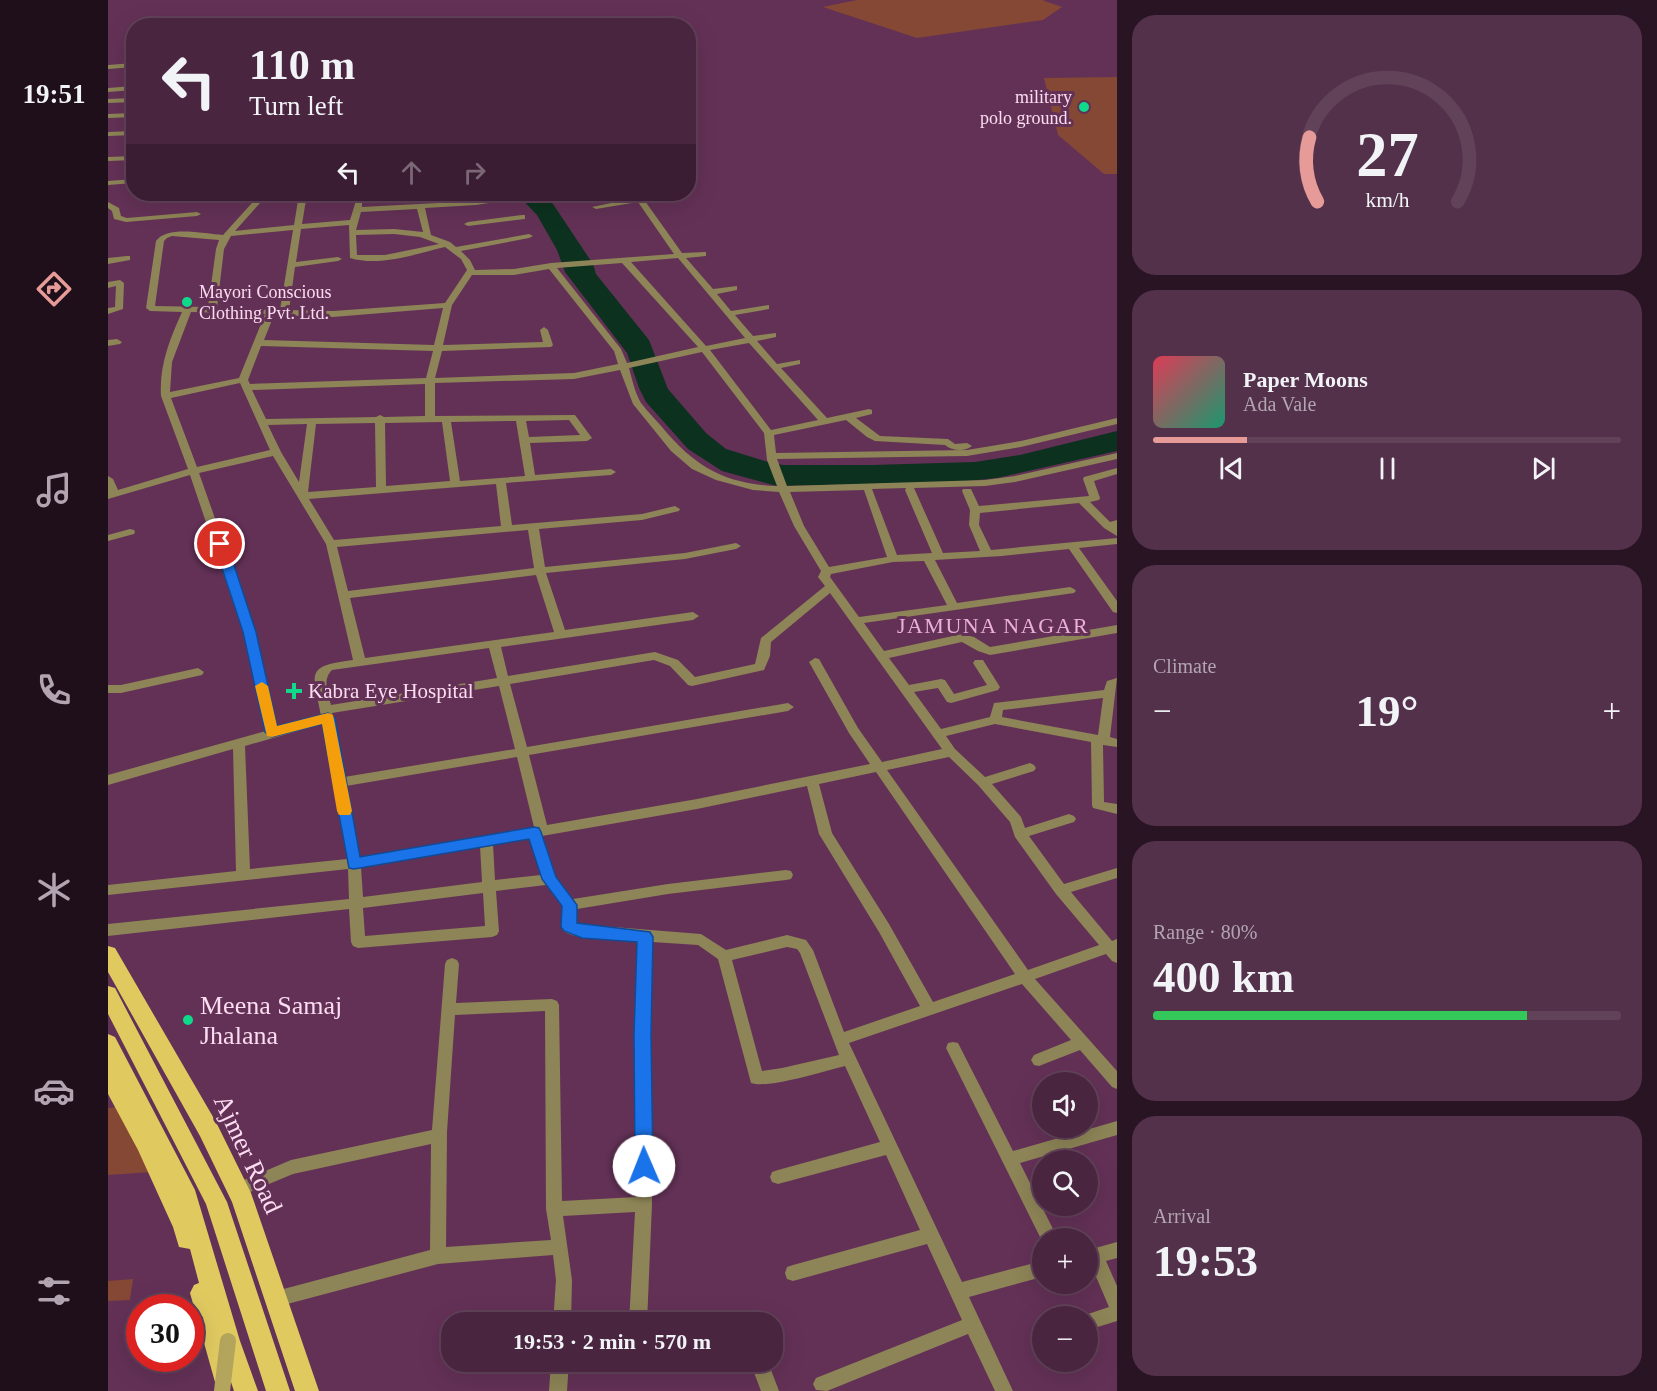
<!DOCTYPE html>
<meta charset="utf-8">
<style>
:root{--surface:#4a2540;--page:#54314b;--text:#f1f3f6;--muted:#b2a5b1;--line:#614259;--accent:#e69b98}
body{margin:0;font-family:"Times New Roman",serif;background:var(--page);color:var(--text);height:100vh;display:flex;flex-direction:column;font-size:22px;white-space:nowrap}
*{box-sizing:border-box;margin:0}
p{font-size:20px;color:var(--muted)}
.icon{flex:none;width:33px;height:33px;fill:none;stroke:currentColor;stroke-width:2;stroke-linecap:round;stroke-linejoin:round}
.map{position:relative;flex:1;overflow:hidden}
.panel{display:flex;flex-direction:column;gap:15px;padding:15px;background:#291423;width:540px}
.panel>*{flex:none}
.guide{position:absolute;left:18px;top:18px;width:570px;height:183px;border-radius:24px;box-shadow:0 6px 24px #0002,0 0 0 2px var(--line);background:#4a2540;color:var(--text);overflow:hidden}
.buttons{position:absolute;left:924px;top:1072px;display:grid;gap:12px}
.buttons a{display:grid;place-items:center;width:66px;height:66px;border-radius:50%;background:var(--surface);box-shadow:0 6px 24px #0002,0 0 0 2px var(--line);font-size:30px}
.speed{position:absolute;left:18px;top:1294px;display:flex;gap:12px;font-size:30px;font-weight:700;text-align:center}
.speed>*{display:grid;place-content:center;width:78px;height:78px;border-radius:50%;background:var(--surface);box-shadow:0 6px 24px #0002,0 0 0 2px var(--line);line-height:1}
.speed .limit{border:9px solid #d22;background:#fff;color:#111}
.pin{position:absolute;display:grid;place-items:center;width:51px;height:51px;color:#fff;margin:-26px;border:3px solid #fff;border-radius:50%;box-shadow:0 2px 6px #0007}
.me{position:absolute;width:66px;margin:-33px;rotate:359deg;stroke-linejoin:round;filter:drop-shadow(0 0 4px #0008)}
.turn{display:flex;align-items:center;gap:21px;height:126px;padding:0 24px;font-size:27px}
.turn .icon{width:78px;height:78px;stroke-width:2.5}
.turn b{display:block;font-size:42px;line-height:51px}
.lanes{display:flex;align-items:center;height:57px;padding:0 24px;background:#0003;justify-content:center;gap:30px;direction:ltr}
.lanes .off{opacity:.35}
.big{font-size:45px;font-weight:600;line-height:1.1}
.panel .tile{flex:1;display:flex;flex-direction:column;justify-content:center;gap:9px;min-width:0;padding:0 21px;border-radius:24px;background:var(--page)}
.panel .dial{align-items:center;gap:0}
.dial svg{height:156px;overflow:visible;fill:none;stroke:var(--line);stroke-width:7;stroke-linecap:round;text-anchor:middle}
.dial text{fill:var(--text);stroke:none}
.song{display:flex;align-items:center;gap:18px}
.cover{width:72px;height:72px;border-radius:9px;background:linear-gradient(135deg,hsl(350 70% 55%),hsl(160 70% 35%))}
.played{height:6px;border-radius:3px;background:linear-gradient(90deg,var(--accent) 20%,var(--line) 20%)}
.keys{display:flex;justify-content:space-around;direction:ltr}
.heat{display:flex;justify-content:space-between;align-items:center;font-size:33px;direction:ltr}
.charge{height:9px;border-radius:4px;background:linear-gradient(90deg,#34c759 80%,var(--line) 0)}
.trip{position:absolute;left:333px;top:1312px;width:342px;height:60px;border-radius:24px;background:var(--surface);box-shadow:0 6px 24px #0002,0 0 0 2px var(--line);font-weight:600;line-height:60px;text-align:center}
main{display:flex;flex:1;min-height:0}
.tab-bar{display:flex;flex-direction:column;width:108px;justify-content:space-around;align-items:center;background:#1e0f1a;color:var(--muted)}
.tab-bar .icon{width:42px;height:42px}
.tab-bar .active{color:var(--accent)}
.tab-bar b{font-size:27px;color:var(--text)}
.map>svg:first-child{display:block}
.green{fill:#844835}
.water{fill:#0c321f}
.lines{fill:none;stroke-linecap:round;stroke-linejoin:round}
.minor{fill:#8d8457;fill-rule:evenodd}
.trunk{fill:#e0ca60;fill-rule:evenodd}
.secondary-bridge{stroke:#b4a55d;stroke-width:16}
.route{fill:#1a73e8;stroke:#114b97;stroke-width:1.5}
.slow{fill:#f59e0b}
.poi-dot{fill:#0fd98a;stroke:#633156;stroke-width:2}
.labels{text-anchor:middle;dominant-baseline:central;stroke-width:6;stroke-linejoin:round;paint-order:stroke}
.far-poi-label{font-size:18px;fill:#fbdcf1;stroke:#633156;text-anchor:end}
.poi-label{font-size:21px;fill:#fbdcf1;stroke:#633156;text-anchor:start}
.neighbourhood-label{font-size:22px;letter-spacing:1.5px;fill:#ebafd8;stroke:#633156}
.near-poi-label{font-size:26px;fill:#fbdcf1;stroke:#633156;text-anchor:start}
.near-street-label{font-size:26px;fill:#fbdcf1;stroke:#633156}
</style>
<main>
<nav class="tab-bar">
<b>19:51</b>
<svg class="icon active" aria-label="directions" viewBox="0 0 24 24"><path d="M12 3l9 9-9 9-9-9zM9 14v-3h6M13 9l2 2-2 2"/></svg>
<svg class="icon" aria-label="music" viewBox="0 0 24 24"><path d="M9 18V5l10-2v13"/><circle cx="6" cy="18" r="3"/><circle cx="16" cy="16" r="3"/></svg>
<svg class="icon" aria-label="phone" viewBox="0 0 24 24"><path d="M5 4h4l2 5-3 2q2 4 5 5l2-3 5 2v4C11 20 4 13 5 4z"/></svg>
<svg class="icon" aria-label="climate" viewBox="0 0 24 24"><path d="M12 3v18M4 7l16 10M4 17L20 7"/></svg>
<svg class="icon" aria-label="car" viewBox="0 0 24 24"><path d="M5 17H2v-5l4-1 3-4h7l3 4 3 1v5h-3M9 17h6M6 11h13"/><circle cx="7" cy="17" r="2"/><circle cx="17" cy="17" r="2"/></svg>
<svg class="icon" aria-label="filters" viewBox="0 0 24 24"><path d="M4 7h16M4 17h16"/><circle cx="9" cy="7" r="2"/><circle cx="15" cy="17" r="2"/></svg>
</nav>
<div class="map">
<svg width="1009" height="1391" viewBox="0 0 1009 1391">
<rect width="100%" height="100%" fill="#633156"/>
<path class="green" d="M749 0H934L954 7 935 20 809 38 715 7Z
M1009 77V174H996L950 135 936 78Z
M10 1107 43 1172 0 1175V1108Z
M25 1279 22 1300 0 1301V1281Z"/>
<path class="water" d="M409 194H435L445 204 485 264 488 274 541 340 560 389 598 433 618 449 660 462 675 465H764L867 462 912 455 1009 431V451L889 478 850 482 669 486 614 471 580 449 538 402 531 388 519 353 457 272 449 250 429 215Z"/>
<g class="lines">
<path class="minor" d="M26 63V67L0 69V65Z
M26 86V90L0 92V88Z
M26 98V102L0 103V99Z
M26 113V117L0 118V114Z
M26 131V135L0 136V132Z
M26 156V160L0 161V157Z
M26 179V183L0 185V181Z
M152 194H160L127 231 186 225 191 194H199L194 224 242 220 247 204 246 194H254V207L368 201 413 194H429L425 196 368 205 317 208 323 235 342 242 348 247 421 234 425 236 421 238 353 251 362 260 367 270 406 269 443 263 566 254 530 202 488 209 484 207 527 198 524 194H532L574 253 598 252V256L578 258 605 289 629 286V290L609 294 623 311 661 305V309L627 315 645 336 668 333V337L649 341 669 364 692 360V364L673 368 719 418 761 409 764 410V414L748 418 772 436 840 439 847 444 859 443 864 446C857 452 844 451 837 445L767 441 759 437 738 420 666 435 668 453 859 450 913 441 1009 418V424L913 447 859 456 669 459 679 486 877 480 907 476 1009 453V459L907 482 877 486 806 488 835 553 872 551 861 525 862 510 854 491 855 489H863L871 506 981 496 975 479 976 477 1009 468V474L986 481 992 498 991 500 982 502 1002 522 1009 520V536L996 528 971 503 872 513 871 525 883 550 1009 538V544L971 548 1009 601V613L1005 612 961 549 894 556 827 560 849 603 962 587 966 589 968 591 966 593 756 623 776 651 854 634 866 637 882 647 1009 625V633L882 655 870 651 854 642 781 658 801 685 833 679 837 680 846 694 879 685 865 663 867 660H875L892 687 890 690 843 703 839 702 830 688 806 692 833 729 882 717 886 703 996 690 999 681 1009 678 1002 737 1009 739V747L995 745 996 802 1009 804V814L985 808 984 805 983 742 887 724 838 736 847 749 877 777 922 763 926 765 928 768 926 771 884 784 913 817 917 828 961 814 966 816 968 819 966 822 921 836 956 884 1009 868V878L963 892 1004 941 1009 939V963L1004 961 998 954 927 979 1009 1071V1089L1004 1087 972 1050 931 1066 926 1065 923 1060 926 1055 963 1040 914 984 741 1043 854 1282 934 1261V1277L861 1297 905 1391H887L860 1334 719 1391 708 1390 705 1384 708 1378 854 1320 819 1244 685 1281 679 1279 677 1273 679 1267 685 1265 812 1230 778 1155 670 1184 664 1182 662 1177 664 1172 670 1170 772 1142 737 1066C716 1071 661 1089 643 1083L610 959 590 945 544 942 541 1034 544 1204 539 1323H521L527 1212 455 1216 464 1280 463 1323H445L448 1280 445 1255 330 1264 168 1307 162 1305 159 1299 162 1293 168 1291 322 1250 323 1144 185 1174 130 1197 124 1195 122 1190 124 1185 183 1160 324 1130 337 964 339 960 344 958 349 960 351 964 348 1003 444 999 449 1001 451 1005 454 1201 528 1197 527 1034 530 941C516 940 463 941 455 930 452 925 455 912 455 906L438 885 388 891 391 931 389 935 384 937 250 948 245 946 243 942 241 909 0 936V924L241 899 240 869 0 895V885L128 871 125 749 0 785V775L158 731 135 632 82 475 0 499V476L5 479 10 490 80 469 53 396C51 365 62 339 74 312L42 311 38 308 48 241C60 225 96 234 115 235ZM309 209 315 232 286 229 248 230 253 212ZM241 225 242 258C272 267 307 254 337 247L353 259 359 270 337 303 225 311 181 310 187 267 230 261 234 259 230 257 188 262 193 229ZM185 230 172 310 109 308 116 249 123 236ZM286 234 312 237 331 244 277 255H249L248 235ZM64 236 111 240 108 249 100 307 47 306 56 241 59 238ZM570 258 637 338 598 346 523 262ZM514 263 590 347 519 363 513 349 449 268ZM441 269 506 351 510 364 466 373 327 378 334 351 443 347 445 345 440 330 436 327 432 330 435 342 335 345 344 305 364 275H406ZM335 308 326 345 156 340 166 315 225 317ZM83 312 157 314 131 378 62 392 64 362ZM641 343 710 420 663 430 602 350ZM153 346 325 351 318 378 142 384 140 380ZM594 352 656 433 659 460 669 486C617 484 587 467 554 427 547 419 539 411 533 403 527 393 524 379 521 368ZM512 370 525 404 563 451 584 469 608 480 645 490 671 492 686 526 713 571 710 577 717 586 653 638 647 664 587 677 570 660 547 652 400 676 393 647 585 620 591 616 585 612 457 630 438 573 577 559 628 549 633 546 628 543 577 553 437 567 431 529 534 520 571 511 572 509 567 506 534 514 404 525 398 483 503 475 508 472 503 469 427 475 422 443 479 441 484 438 467 415 327 416V383L466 379ZM132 383 162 450 89 467 63 398ZM317 384V416L276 417 272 415 268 417 158 419 144 390ZM461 420 472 435 421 437 418 421ZM408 421 417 476 352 481 343 422ZM334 422 342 481 278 486 277 423ZM267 423 268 487 200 492 208 424ZM199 424 191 482 173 452 160 425ZM165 456 218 544 245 660C196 666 205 673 213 716L169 728 147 632 91 473ZM388 484 393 526 226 540 201 499ZM798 488 797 490 824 553 789 555 764 489ZM756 490 779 557 721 567 696 526 682 492ZM420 530 426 568 240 591 229 547ZM816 561 839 605 751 617 722 577 723 574 785 562ZM428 575 446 632 257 658 242 598ZM722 593 834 749 774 762 750 728 711 659 707 658 701 662 741 733 762 764 589 799 439 825 421 755 680 711 686 707 680 703 419 747 402 684 546 660 562 666 580 685 584 686 656 670 662 656 663 642ZM381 648 389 678 223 705C220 693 214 680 224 670ZM391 686 407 749 236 777 224 713ZM995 698 990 735 894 717 895 710ZM214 724 239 859 142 869 137 746ZM409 757 426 827 252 857 238 786ZM841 757 870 785 902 822 907 837 948 894 991 945 920 970 779 770ZM768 772 907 974 825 1002 781 924 724 833 711 784ZM699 786 711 834 771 932 812 1006 736 1032 705 950 698 940 679 935 618 950 593 934 468 924 469 909 560 894 678 880 683 879 685 875 683 871 678 870 560 884 465 899 447 877 434 836 589 809ZM421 838 433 875 387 880 385 844ZM372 846 374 882 255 897 253 867ZM375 893 377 926 257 936 255 908ZM679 947 689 949 692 953 731 1055 674 1068 654 1071 624 960ZM437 1011 438 1209 443 1240 338 1247 339 1132 347 1015Z
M0 202 11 208 13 216 19 218 89 212 93 214 89 216 18 222 6 219 4 211 0 208Z
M414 215H417V219L360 226 356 224 360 222Z
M19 256H22V260L0 264V258Z
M12 280 16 283 15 309 0 314V308L7 307 8 286 0 288V282Z
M9 339 14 342 12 344 0 346V340Z
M22 529 26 530 27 532 26 534 0 541V535Z
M90 668 96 672 94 675 13 693H0V685H13Z
M845 1042 850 1043 905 1151 1009 1121V1135L912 1163 950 1239H934V1241L838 1048 840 1043Z
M1009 1242V1258L998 1261 1009 1286V1321L980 1330V1317L974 1316 1001 1307 983 1265 980 1264V1250Z
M443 1362H461L459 1391H441Z
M642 1362H660L671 1391H653Z"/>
<path class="trunk" d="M0 946 7 948 108 1122 143 1193 211 1391H187L124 1202 92 1136 0 972Z
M0 986 7 988 119 1202 182 1391H158L98 1204 0 1014Z
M0 1034 7 1037 87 1190 132 1341 150 1391H126L123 1382 116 1385 107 1382 82 1293 86 1285 91 1283 82 1249 71 1247 65 1227 30 1150 0 1094Z"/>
<path class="secondary-bridge" d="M114 1391 120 1341"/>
</g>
<path class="route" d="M112 540 119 544 148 632 169 726 220 713 227 718 252 857 426 827 431 828 433 832 448 877 469 905V923L542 932 545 937 543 1034 545 1166 542 1172 536 1174 530 1172 527 1166 526 1034 529 942 474 938 456 931 453 927 454 906 434 879 421 839 246 869 241 868 214 724 164 737 157 732 135 632 106 544Z"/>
<path class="slow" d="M154 682 160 686 169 726 220 713 225 715 244 811 242 815H231L229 811 214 724 164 737 159 736 147 686Z"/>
<g class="poi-dot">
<circle cx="976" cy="107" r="6"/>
<circle cx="79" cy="302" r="6"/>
<path d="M183 682h6v6h6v6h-6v6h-6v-6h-6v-6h6z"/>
<circle cx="80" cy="1020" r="6"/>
</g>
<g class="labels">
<g class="far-poi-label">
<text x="964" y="97">military<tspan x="964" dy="21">polo ground.</tspan></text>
<text x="91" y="292" text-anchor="start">Mayori Conscious<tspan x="91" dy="21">Clothing Pvt. Ltd.</tspan></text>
</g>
<g class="poi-label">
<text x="200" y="691">Kabra Eye Hospital</text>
</g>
<g class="neighbourhood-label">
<text x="885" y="625">JAMUNA NAGAR</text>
</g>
<g class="near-poi-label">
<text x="92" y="1005">Meena Samaj<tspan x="92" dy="30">Jhalana</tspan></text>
</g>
<g class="near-street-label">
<text transform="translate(140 1154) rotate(65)">Ajmer Road</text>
</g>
</g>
</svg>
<div class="buttons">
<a><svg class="icon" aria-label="sound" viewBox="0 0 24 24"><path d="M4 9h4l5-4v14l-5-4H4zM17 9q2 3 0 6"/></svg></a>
<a><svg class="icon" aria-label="search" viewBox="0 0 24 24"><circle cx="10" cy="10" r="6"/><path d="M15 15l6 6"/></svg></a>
<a>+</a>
<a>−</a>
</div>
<div class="speed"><div class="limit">30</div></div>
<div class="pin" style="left:112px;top:544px;background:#d93025"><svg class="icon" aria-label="arrive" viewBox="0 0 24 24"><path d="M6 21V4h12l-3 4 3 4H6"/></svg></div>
<svg class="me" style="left:536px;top:1166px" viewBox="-20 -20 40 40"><circle r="19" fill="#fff"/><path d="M0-13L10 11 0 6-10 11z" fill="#1a73e8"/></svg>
<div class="trip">19:53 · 2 min · 570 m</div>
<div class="guide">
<div class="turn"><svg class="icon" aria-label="left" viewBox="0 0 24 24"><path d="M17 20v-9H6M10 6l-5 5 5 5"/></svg><div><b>110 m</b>Turn left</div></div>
<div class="lanes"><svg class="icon" aria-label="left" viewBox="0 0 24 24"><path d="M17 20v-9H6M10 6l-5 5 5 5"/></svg><svg class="icon off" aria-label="ahead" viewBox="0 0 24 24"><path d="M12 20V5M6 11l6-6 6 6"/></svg><svg class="icon off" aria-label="right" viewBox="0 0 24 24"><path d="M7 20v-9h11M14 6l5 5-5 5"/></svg></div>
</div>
</div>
<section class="panel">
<div class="tile dial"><svg viewBox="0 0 100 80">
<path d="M14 69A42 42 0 1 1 86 69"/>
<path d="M14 69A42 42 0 0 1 10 36" stroke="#e69b98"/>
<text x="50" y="56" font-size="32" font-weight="700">27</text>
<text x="50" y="72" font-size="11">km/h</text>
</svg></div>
<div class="tile">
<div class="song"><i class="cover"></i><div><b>Paper Moons</b><p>Ada Vale</p></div></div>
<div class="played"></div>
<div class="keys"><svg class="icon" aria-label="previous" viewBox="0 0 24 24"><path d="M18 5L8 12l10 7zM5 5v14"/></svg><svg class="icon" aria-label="pause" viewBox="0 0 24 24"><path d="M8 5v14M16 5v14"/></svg><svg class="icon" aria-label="next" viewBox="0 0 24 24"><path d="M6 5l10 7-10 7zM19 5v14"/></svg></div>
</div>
<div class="tile"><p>Climate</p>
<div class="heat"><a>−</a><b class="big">19°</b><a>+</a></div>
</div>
<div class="tile"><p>Range · 80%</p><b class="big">400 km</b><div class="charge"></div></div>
<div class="tile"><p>Arrival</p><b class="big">19:53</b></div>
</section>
</main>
